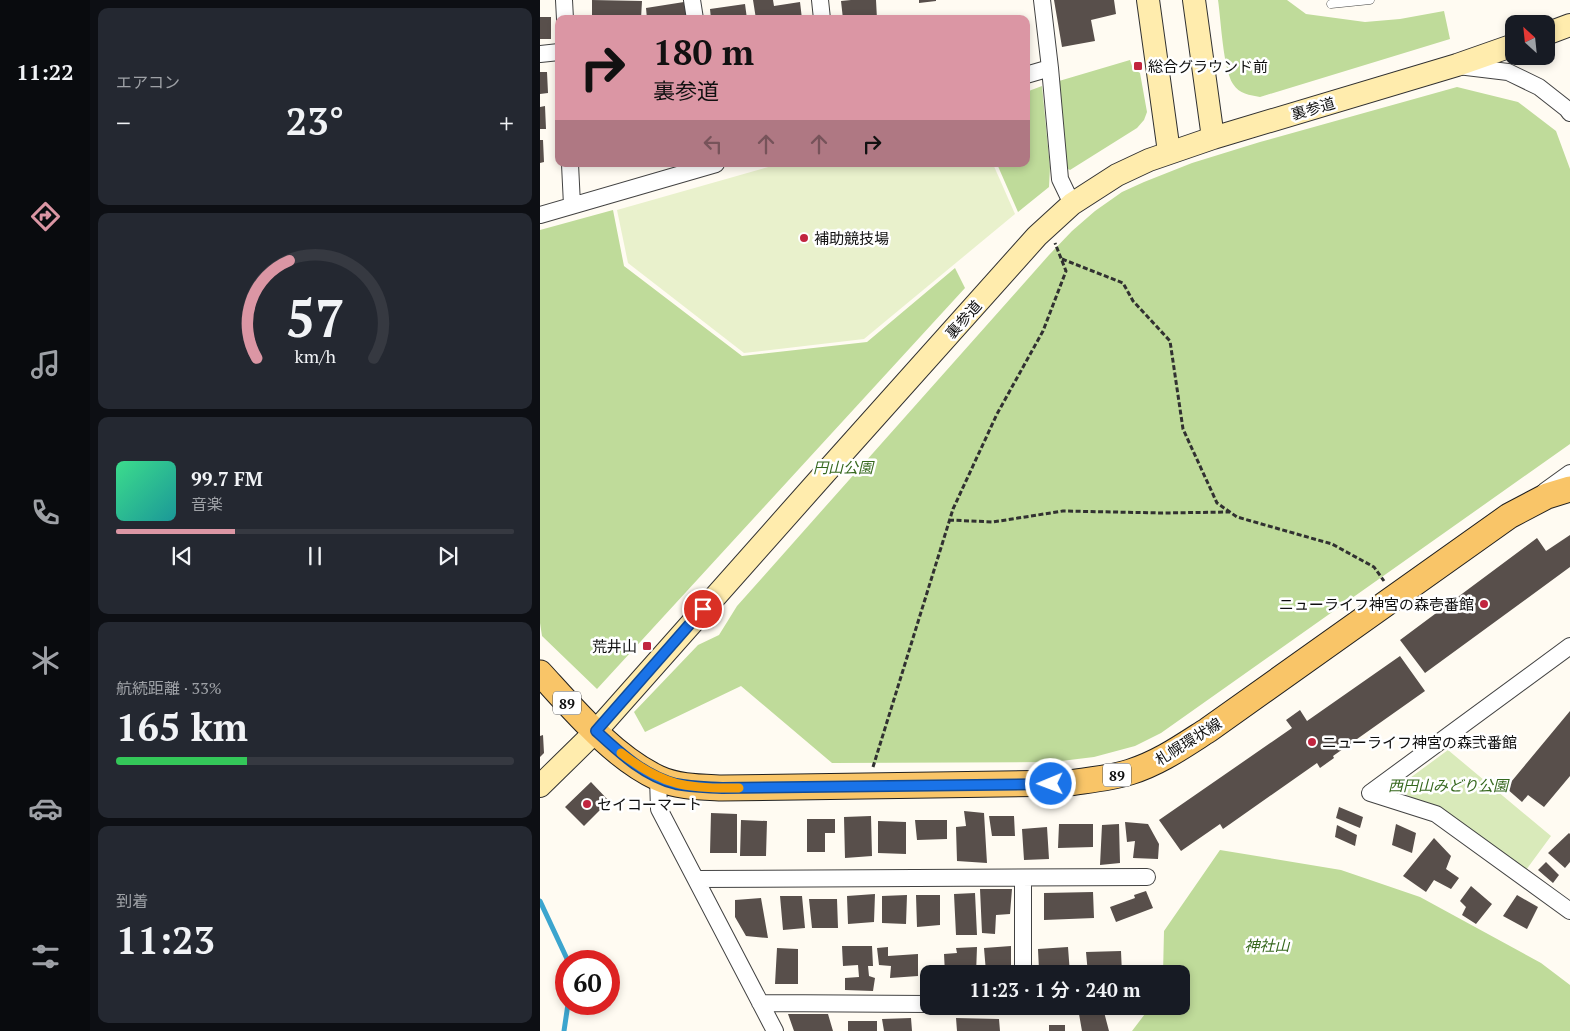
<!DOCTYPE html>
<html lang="ja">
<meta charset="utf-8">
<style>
:root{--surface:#171b24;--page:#242831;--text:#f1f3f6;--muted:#9ea1a6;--line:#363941;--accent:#db96a4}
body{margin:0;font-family:"PT Serif","Noto Sans JP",serif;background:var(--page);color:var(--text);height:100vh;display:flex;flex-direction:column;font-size:19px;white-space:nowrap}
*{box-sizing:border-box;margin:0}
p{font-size:16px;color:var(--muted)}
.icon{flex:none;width:28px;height:28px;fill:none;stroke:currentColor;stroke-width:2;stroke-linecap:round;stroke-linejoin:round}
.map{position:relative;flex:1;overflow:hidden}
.panel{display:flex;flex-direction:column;gap:8px;padding:8px;background:#0d0f14;width:450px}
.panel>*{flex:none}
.guide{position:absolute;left:15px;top:15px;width:475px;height:152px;border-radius:10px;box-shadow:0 2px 8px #0003;background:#db96a4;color:#111;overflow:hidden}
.needle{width:32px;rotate:333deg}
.buttons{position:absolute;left:965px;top:15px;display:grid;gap:10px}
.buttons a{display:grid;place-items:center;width:50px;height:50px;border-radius:10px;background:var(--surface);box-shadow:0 2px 8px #0003;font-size:25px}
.speed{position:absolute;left:15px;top:950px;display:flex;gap:10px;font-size:25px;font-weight:700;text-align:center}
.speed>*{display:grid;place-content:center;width:65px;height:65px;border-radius:50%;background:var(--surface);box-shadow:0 2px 8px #0003;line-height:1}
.speed .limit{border:8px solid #d22;background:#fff;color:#111}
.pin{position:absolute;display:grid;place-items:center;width:42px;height:42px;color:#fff;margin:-21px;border:2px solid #fff;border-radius:50%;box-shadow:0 1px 5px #0007}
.me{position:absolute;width:55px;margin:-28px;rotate:269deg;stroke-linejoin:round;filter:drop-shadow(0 0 4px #0008)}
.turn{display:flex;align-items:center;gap:18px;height:105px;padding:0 15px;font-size:22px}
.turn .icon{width:65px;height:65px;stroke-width:2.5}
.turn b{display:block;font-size:35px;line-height:42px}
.lanes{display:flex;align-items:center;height:48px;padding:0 15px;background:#0003;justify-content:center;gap:25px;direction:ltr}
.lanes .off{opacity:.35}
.big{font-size:38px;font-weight:600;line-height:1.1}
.panel .widget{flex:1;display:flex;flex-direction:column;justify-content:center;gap:8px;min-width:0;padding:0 18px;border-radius:10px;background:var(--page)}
.panel .dial{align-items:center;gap:0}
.dial svg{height:130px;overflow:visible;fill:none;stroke:var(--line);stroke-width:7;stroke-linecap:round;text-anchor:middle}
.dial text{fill:var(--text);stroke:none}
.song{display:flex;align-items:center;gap:15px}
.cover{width:60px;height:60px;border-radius:8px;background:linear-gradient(135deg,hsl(150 70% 55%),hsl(180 70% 35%))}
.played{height:5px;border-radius:2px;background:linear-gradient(90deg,var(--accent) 30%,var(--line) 30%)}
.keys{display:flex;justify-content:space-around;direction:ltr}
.heat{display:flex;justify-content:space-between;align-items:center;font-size:28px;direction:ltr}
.charge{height:8px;border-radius:4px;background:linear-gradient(90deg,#34c759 33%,var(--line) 0)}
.trip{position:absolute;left:380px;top:965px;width:270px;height:50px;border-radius:10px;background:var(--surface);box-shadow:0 2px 8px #0003;font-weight:600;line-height:50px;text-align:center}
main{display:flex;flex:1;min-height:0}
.dock{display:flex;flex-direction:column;width:90px;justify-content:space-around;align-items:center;background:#090b0e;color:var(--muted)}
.dock .icon{width:35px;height:35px}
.dock .on{color:var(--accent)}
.dock b{font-size:22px;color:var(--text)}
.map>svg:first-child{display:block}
.green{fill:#d9eaba}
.forest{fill:#bfdb9a}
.pitch{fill:#e9f1cc}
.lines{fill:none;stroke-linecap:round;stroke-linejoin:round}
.stream{stroke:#3ca5ce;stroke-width:5}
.building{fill:#584f4b}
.lane-casing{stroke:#424242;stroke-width:9}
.street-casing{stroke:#424242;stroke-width:18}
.secondary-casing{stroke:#313131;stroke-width:24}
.primary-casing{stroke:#202020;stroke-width:27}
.path{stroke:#313131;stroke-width:3;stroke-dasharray:5 2.5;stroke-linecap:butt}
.lane{stroke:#fff;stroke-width:8}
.street{stroke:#fff;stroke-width:16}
.secondary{stroke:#ffecad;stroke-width:22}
.primary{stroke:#f9c568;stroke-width:25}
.route-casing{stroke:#114b97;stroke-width:12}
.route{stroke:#1a73e8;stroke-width:9}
.slow{stroke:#f59e0b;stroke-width:9}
.poi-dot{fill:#c1253f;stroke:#fff;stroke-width:2}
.labels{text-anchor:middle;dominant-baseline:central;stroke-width:5;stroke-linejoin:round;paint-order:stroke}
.shield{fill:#fff;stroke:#575757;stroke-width:1}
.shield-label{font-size:14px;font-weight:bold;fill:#0f0f0f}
.poi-label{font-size:15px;fill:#0f0f0f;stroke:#fff;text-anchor:start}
.street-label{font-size:15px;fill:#0f0f0f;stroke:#fff}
.park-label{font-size:15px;font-style:italic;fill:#36681e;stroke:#fff}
</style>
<main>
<nav class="dock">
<b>11:22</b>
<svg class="icon on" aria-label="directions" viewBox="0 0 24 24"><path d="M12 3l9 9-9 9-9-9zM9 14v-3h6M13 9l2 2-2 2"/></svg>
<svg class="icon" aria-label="music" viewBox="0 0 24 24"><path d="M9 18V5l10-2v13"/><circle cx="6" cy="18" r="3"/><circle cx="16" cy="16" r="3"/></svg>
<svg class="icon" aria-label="phone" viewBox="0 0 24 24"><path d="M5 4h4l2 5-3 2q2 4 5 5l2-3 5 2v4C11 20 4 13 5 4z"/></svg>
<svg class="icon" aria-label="climate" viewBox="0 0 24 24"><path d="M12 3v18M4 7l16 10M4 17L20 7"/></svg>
<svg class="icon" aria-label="car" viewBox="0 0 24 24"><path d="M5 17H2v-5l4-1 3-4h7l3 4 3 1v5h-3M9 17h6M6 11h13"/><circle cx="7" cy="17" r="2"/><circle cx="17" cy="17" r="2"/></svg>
<svg class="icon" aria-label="filters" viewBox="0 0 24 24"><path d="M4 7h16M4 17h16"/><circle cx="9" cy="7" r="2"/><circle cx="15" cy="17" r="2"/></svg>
</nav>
<section class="panel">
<div class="widget"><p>エアコン</p>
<div class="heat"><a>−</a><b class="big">23°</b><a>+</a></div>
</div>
<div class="widget dial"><svg viewBox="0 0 100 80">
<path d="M14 69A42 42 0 1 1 86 69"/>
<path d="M14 69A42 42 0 0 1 34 9" stroke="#db96a4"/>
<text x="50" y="56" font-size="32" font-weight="700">57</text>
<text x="50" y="72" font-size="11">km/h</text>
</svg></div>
<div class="widget">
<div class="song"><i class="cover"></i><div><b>99.7 FM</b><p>音楽</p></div></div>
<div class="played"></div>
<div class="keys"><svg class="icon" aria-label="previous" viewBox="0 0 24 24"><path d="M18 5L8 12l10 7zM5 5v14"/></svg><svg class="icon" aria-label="pause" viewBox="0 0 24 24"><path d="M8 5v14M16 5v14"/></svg><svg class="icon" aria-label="next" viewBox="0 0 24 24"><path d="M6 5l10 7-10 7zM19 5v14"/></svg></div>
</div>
<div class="widget"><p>航続距離 · 33%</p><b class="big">165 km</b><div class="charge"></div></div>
<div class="widget"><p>到着</p><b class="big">11:23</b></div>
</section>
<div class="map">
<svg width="1030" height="1031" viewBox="0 0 1030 1031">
<rect width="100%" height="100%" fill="#fffbf2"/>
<path class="green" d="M908 750 1011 836 986 870 907 815 855 789Z"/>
<path class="forest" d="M678 0H747L766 14 825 22 860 19 904 11 910 39 720 97C710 95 699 94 693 84 683 68 681 20 678 0Z
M590 60 593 69 600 73 607 112 604 120 597 128 530 170 526 168 519 81Z
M502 86 510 167 509 187 478 212 457 164H486V92Z
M917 87 978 102 1016 131 1030 169V444L621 733 595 746 554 757 513 762 292 763 201 686 105 732 94 712 158 645 179 635 197 606 509 255 532 231 555 211 582 192 604 182 652 163 720 142Z
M73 210 84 266 202 356 327 342 415 268 425 288 57 689 2 636 0 623V230Z
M680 850 801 870 880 897 1001 963 1030 985V1031H592L611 1006H641V974H623L624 931Z"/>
<path class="pitch" d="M239 164H453L475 214 324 339 204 353 88 263 77 210Z"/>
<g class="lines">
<path class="stream" d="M0 901 28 961
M24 1031 28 1004"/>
</g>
<path class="building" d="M52 0 102 1 101 19H52Z
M213 0H233L234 6 260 2 262 19H216Z
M311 0H336L337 19H303L301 1Z
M379 0H396V1L379 3Z
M514 0H574L576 14 551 20 555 41 522 47Z
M144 2 147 19H107L106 8Z
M205 4 207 19H171L170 9Z
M0 17H11V39H0Z
M0 72H7L8 93 0 94Z
M5 106 6 129H0V107Z
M0 140H3L4 162 0 163Z
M1030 535V567L885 673 860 640 997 538 1006 551Z
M860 656 885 691 793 756 794 758 780 768 777 763 683 829 680 824 641 851 619 820 752 728 746 720 760 710 767 721Z
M1030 711V776L1004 807 988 795 982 802 966 788Z
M3 735 4 753 0 757V736Z
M51 782 69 801 44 826 25 807Z
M799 807 823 817 820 828 796 818Z
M424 811 444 813 447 863 417 861 416 827 426 826Z
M171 813 197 814V853H170Z
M331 816 332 856 305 858 304 817Z
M449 816H474L475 836H452Z
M267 819H295V833H285V852H267Z
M201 820 227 821 226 856H200Z
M375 820H407V839L377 840Z
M338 821 366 822V854L338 853Z
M585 822 608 824 619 844 618 859 593 858 595 841 587 842Z
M519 824H553V847L518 848Z
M579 824 580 863 560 865 562 825Z
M856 824 876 833 872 853 852 845Z
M797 825 817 835 815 846 795 837Z
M507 827 509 859 484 860 482 829Z
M1029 833 1030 834V862L1025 868 1008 853Z
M894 838 911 856 906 869 919 878 911 889 894 880 886 892 863 876Z
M1006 862 1019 875 1013 883 998 870Z
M931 886 952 904 936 924 922 915 926 907 920 901Z
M440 889H472L470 914 456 915 455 934 442 933Z
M606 891 613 908 576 922 570 907 595 898 594 895Z
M553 892 554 918 504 920V893Z
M435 893 437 935H416L414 894Z
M335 894 334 922 308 924 307 896Z
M367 895 366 924 342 923V896Z
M376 895H400V925L377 927Z
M977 895 998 907 987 929 963 916Z
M240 896H262L265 928 243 930Z
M221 898 228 938 206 936 195 917V900Z
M269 899H297L298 928H272Z
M302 946H332L333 966H328L329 976 335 978 333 991 305 990V978L319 977 318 965 303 966Z
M471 946V971L446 972 444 948Z
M348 947V956L378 954V976L350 978 351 966 339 965 337 948Z
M437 947 436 974H405L404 954 417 953 416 948Z
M528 947 530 974H510V969L499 970 498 949Z
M237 948 258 949V984H235Z
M581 951 582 974H548L546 952Z
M564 1012 569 1031H542L539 1014Z
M248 1014H288L293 1031H254Z
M371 1018 372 1031H344L342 1019Z
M416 1018 459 1019 460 1031H417Z
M308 1021H337V1031H308Z
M509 1025H525V1031H509Z"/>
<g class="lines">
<defs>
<path id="lane" d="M791 4 830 0"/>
<path id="street" d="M24 0 25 19
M152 0 155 19
M280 0 282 19
M502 0 510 68 520 179 532 204
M0 54 19 52
M918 66 968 72 999 87 1027 109 1030 113
M486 75 510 68
M30 164 32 205
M0 215 176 164
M1005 491 1030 473
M1030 646 830 793 896 814 1030 911
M118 778 119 809 235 1031
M156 879 607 877
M483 879V974
M220 1003 389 1004"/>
<path id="secondary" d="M608 0 629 152
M654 0 673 138
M1006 34 1030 25
M0 786 56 731 285 473 497 236 532 204 577 175 609 160 673 138 917 65 974 45"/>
<path id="primary" d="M0 673C33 709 73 757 118 778 137 787 160 787 182 788L530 783C550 780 571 778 590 772 619 763 643 746 668 730L969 516 1007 496 1030 489"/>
</defs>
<use href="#lane" class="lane-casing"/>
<use href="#street" class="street-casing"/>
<use href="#secondary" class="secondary-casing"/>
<use href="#primary" class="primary-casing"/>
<path class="path" d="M522 259 583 283 593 301 630 341 643 429 677 503 697 517 792 544 834 567 844 581
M409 520 453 522 523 511 623 513 689 512
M333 767 413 509 457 414 503 331 526 271 515 243"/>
<use href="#lane" class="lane"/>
<use href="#street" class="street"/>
<use href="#secondary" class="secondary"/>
<use href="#primary" class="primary"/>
</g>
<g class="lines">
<defs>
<path id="route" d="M163 609 56 731C79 752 104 776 136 784 151 787 166 787 182 788L511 784"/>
</defs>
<use href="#route" class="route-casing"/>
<use href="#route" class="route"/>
<path class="slow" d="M81 753C123 786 147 789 199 788"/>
</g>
<g class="poi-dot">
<rect x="593" y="61" width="10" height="10" rx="2.5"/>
<circle cx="264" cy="238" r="5"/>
<circle cx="944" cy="604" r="5"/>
<rect x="102" y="641" width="10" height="10" rx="2.5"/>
<circle cx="772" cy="742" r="5"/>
<circle cx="47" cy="804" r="5"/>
</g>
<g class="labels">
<g class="shield">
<rect x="13" y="691.5" width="28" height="23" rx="4"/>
<rect x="563" y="763.5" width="28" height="23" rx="4"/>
</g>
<g class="shield-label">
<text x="27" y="703">89</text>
<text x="577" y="775">89</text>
</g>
<g class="poi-label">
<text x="608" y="66">総合グラウンド前</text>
<text x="274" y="238">補助競技場</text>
<text x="934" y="604" text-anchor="end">ニューライフ神宮の森壱番館</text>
<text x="97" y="646" text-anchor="end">荒井山</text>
<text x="782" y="742">ニューライフ神宮の森弐番館</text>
<text x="57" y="804">セイコーマート</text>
</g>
<g class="street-label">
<text transform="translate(773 108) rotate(-16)">裏参道</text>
<text transform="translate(423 319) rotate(-48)">裏参道</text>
<text transform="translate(648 741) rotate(-32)">札幌環状線</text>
</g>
<g class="park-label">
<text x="303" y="467">円山公園</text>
<text x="908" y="785">西円山みどり公園</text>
<text x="727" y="945">神社山</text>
</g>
</g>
</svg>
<div class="buttons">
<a><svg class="needle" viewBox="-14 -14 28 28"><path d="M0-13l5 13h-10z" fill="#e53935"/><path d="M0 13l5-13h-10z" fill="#9ea1a6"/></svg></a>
</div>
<div class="speed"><div class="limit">60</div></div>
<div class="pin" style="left:163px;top:609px;background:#d93025"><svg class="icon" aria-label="arrive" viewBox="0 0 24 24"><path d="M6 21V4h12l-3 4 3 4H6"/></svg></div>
<svg class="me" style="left:511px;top:784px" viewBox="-20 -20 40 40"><circle r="17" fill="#1a73e8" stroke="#fff" stroke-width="3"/><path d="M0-11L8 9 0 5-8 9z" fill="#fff"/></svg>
<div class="trip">11:23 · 1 分 · 240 m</div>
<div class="guide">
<div class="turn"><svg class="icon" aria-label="right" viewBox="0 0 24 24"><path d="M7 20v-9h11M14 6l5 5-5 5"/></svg><div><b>180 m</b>裏参道</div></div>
<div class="lanes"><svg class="icon off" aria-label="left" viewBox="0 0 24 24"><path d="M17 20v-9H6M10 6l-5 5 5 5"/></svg><svg class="icon off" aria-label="ahead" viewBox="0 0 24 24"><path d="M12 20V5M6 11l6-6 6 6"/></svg><svg class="icon off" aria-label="ahead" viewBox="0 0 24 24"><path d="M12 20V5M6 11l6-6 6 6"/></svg><svg class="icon" aria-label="right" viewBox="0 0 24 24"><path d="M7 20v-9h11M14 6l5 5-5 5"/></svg></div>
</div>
</div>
</main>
